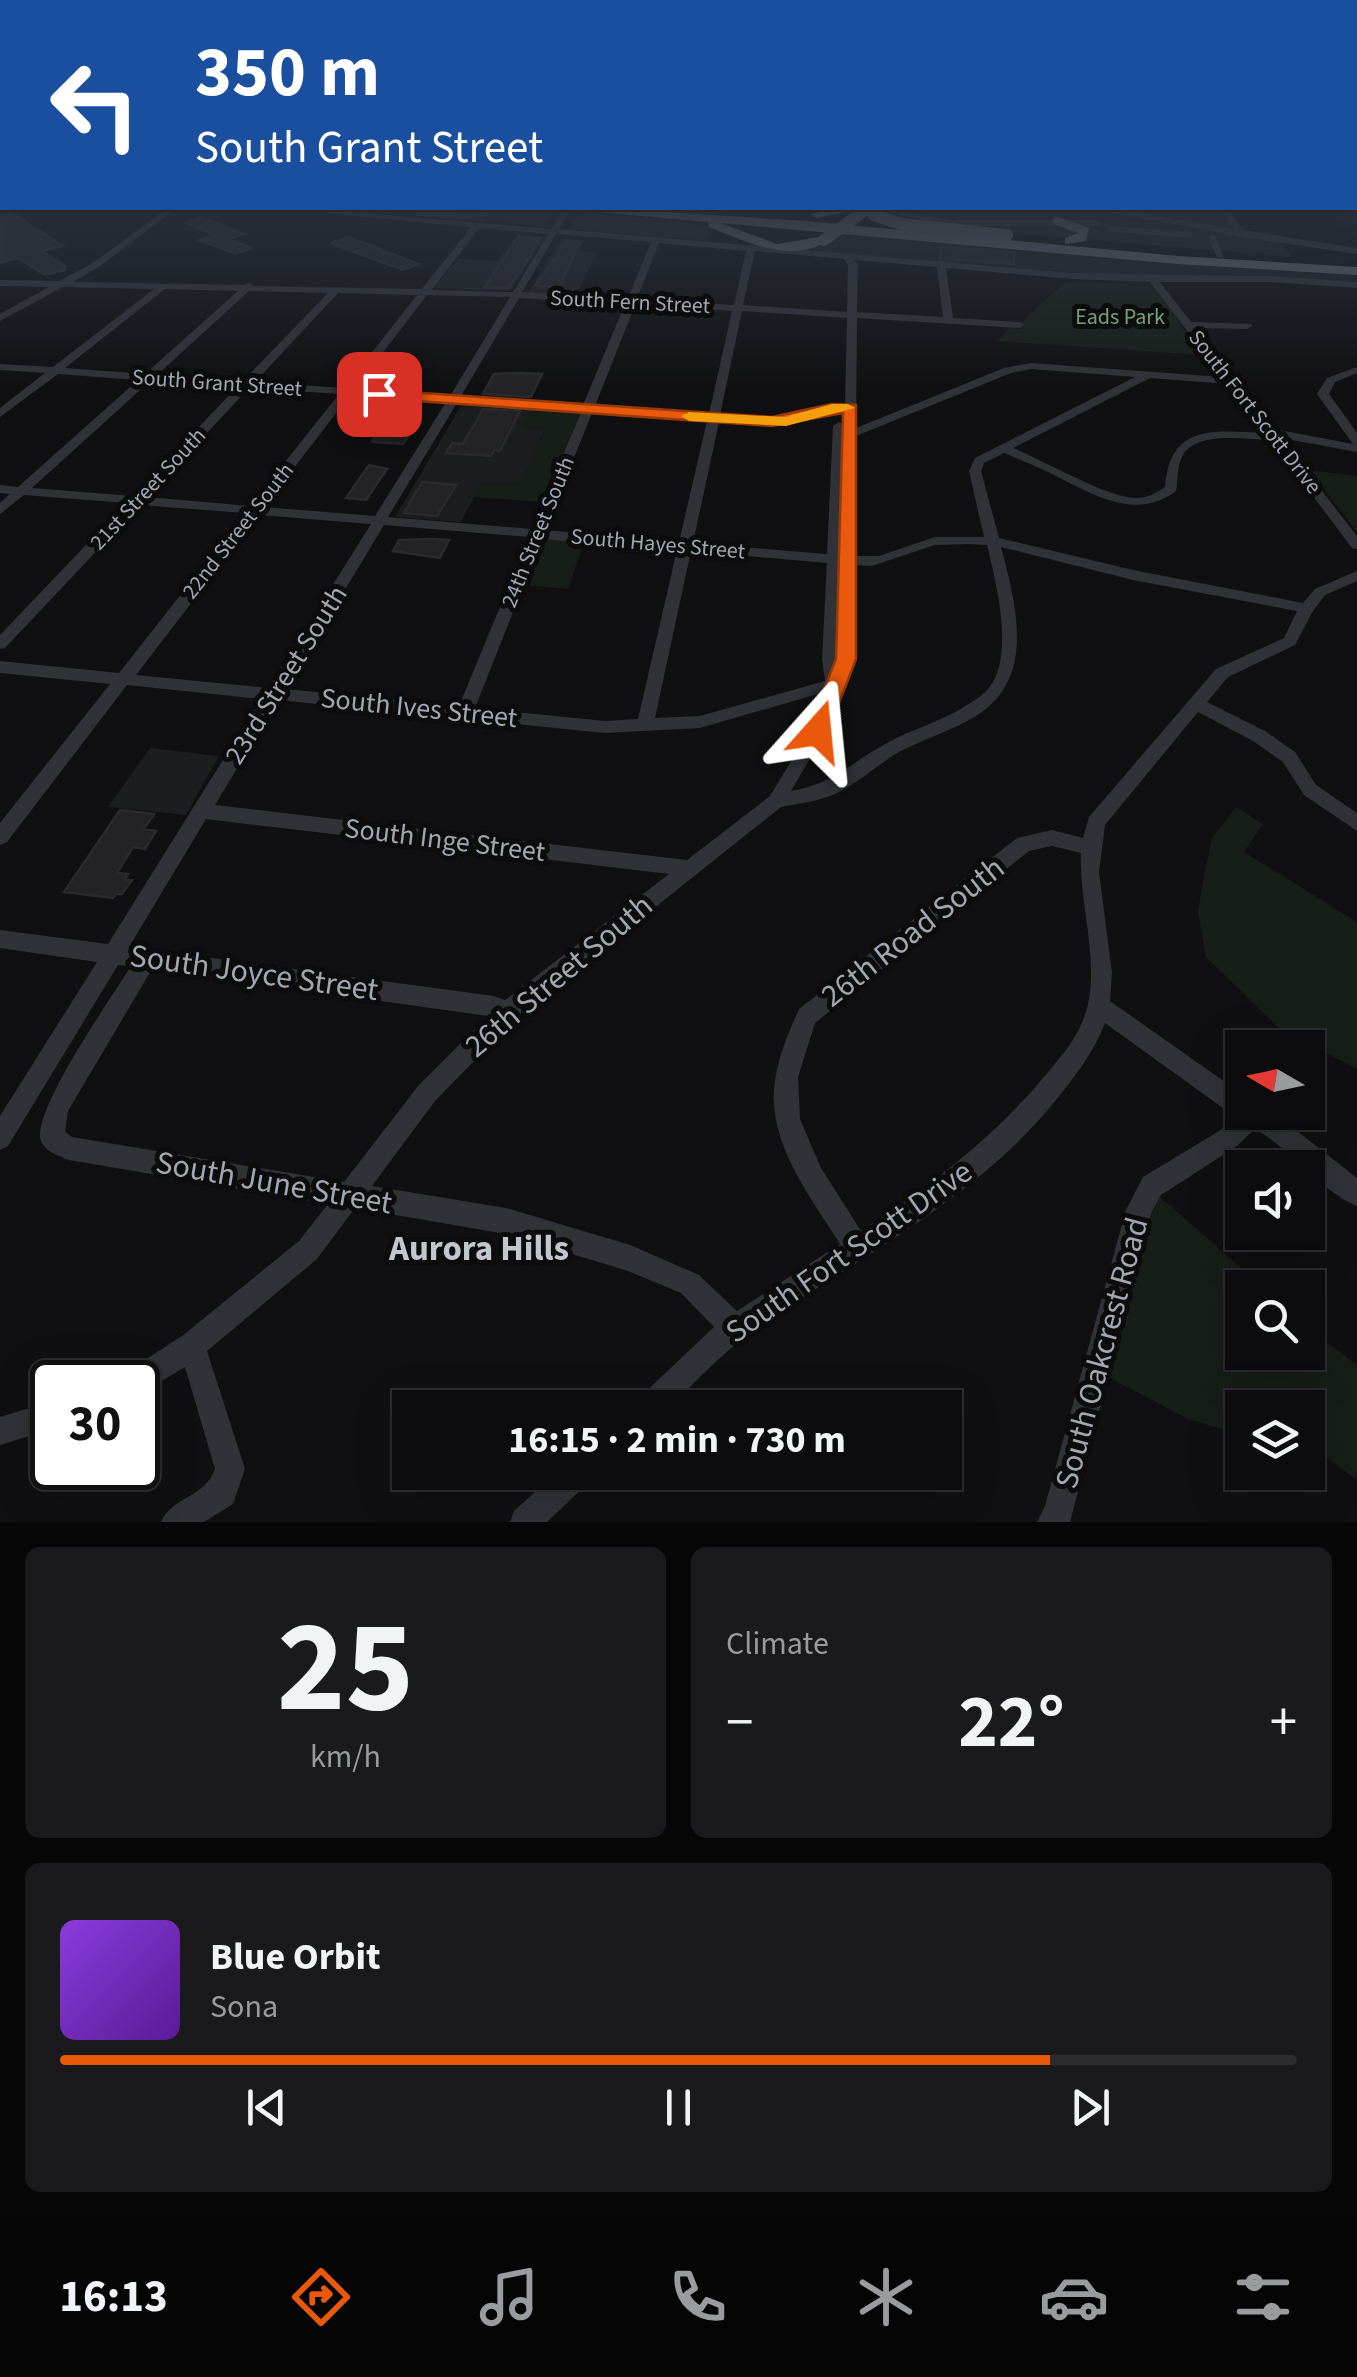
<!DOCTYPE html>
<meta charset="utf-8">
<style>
:root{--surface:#0c0c0e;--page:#1a1a1c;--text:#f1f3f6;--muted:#9a9b9e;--line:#2c2c2e;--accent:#ea580c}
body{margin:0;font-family:"Source Sans 3",sans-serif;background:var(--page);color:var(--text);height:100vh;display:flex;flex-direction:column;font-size:38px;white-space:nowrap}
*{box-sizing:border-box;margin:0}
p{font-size:32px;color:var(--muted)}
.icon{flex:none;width:55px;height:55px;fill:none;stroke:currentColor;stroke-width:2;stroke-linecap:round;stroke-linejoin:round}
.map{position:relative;height:1522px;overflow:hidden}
.panel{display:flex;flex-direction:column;gap:25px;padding:25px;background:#070708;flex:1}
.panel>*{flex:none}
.banner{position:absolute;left:0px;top:0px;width:1358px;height:210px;box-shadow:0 10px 40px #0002,0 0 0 2px var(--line);background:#1a4fa0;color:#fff;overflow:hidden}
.needle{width:65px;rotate:279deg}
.fabs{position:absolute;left:1225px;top:1030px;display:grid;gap:20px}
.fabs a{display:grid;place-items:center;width:100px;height:100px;border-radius:0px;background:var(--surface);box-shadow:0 10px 40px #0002,0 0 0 2px var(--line);font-size:50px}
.speed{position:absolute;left:30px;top:1360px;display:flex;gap:20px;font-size:50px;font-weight:700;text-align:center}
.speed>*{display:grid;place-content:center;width:130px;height:130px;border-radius:50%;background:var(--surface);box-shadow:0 10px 40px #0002,0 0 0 2px var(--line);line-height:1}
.speed .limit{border:5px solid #111;border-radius:15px;background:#fff;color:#111}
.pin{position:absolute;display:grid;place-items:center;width:85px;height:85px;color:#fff;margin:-42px;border-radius:20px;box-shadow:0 5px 15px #0006}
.me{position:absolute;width:110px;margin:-55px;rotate:18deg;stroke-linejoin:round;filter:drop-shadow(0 0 8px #0008)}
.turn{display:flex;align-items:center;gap:35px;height:210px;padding:0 30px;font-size:45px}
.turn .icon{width:130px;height:130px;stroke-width:2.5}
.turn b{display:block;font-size:70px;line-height:85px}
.big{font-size:75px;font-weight:700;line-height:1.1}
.panel .card{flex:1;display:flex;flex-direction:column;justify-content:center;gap:15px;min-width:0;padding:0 35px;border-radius:15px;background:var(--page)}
.panel .dial{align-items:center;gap:0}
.dial b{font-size:130px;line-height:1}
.song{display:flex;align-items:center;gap:30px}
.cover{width:120px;height:120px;border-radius:15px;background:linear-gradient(135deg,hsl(270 70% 55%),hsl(270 70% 35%))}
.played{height:10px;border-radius:5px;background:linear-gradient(90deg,var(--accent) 80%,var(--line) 80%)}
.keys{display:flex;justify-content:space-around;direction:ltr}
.heat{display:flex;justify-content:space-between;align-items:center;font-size:55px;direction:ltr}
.panel .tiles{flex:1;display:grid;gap:25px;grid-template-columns:1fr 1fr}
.card:last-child{grid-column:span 2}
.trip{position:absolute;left:392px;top:1390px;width:570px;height:100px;border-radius:0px;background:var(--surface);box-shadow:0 10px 40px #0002,0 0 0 2px var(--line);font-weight:700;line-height:100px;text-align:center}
.tab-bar{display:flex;height:160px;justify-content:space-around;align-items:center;background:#050506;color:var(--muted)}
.tab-bar .icon{width:70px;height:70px}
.tab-bar .selected{color:var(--accent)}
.tab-bar b{font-size:45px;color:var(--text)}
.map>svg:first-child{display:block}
.built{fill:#1c1d1f}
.green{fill:#171d17}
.building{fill:#232326;stroke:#2a2a2e;stroke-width:2.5}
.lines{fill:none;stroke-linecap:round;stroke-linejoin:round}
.minor{fill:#313237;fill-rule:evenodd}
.highway{fill:#5d6068;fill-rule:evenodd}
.highway-bridge{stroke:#5d6068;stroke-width:12}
.route{fill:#ea580c;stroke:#983908;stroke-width:2.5}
.slow{fill:#f59e0b}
.labels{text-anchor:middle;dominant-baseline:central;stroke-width:10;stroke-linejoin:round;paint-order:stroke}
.far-street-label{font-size:22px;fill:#a1a7b3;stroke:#0c0c0d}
.far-park-label{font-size:22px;fill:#77a078;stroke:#0c0c0d}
.street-label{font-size:28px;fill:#a1a7b3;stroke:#0c0c0d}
.near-street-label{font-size:32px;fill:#a1a7b3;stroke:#0c0c0d}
.near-neighbourhood-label{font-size:35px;font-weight:bold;fill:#c2c6cf;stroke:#0c0c0d}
</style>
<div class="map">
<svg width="1357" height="1522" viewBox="0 0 1357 1522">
<rect width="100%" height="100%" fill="#101012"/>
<path class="built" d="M526 208 552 213 546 225 540 226 344 209Z
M891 208H978L1009 213V208H1219L1232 228 1167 217 1171 224 1281 242 1291 257 1013 233 997 222 923 218Z
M585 213 678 220 714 227 707 241 571 229 576 215Z
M845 231 1357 274V282L1244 275 1088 274 784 249Z
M518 234 544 238 511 291 434 288 457 259 497 261Z
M561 239 584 240 579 251 598 252 575 297 528 293Z
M461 406 532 410 523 428 545 430 520 483 481 484 461 522 395 517Z
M150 748 219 756 186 815 108 807Z"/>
<path class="green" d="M1065 282 1152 283 1201 355 998 341 1010 328 1022 329V322Z
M532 410 580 413 543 502 474 497 481 484 520 482 545 431 522 428Z
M1309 470 1357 476V532Z
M544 538 584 542 568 589 526 585Z
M1236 807 1263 824 1244 852 1357 922V1069L1281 1030 1206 957 1198 912 1204 875 1212 838Z
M1160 1197 1263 1287 1242 1288V1352H1308V1328L1357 1365V1480L1325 1456 1308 1450V1408H1242V1435L1188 1419 1110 1378 1148 1223Z"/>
<path class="building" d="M418 208H493L481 219 418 214Z
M12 213 63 246 42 251 65 266V270L45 275 18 258 0 263V216Z
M202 218 244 234 228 239 252 248 235 254 200 240 215 235 186 223Z
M348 237 418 264 403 270 331 243Z
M518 237 541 238 509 288H484Z
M568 240 580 241 561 284 555 288 535 286Z
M941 247 1014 253V264L940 258Z
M518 373 542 374 531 397 483 394 494 374Z
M483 409 520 411 500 451 494 450 491 456 446 453 452 443 463 444Z
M386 421 417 424 403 444 372 442Z
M369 465 387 469 366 500 346 498Z
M422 482 456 485 437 516 404 513Z
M399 540 434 539 449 540 440 558 393 551Z
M120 810 154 814 144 829 156 831 145 849 133 847 117 873 128 874 125 879 132 880 122 894H116L113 898 64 892Z"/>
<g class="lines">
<path class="minor" d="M0 196H2V200H0Z
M1355 201H1357V205H1355Z
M168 208H177L99 267 73 282 244 285 249 283 253 286 422 289 471 227 275 208H302L551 229 564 208H572L559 229 1073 273 1269 276 1357 282V288L1269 282H1160L1191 322 1251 324 1252 326 1247 329 1196 328 1274 429 1353 444 1317 394 1327 378 1357 367V373L1335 382 1329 394 1357 433V452L1281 438 1357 536V549L1352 548 1271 440C1246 440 1193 429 1181 459 1177 469 1178 481 1176 491 1136 521 1094 495 1056 476 1039 467 1021 460 1004 453L984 463 981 471 999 538 1133 570 1303 603 1315 589 1357 571V581L1325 595 1313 611 1295 645 1228 677 1207 702 1265 731 1295 752 1316 785 1357 813V831L1304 795 1283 762 1253 741 1198 712 1105 825 1099 872 1112 973 1110 1001 1242 1094V1112H1273L1278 1116 1357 1178V1206C1320 1191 1291 1149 1255 1129L1237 1146 1161 1195 1151 1214 1070 1522H1037L1045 1506 1126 1210 1143 1177 1221 1130 1234 1116 1105 1023C1094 1052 1075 1076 1056 1100 973 1203 853 1259 748 1335 719 1356 695 1382 670 1408H635L639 1398 714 1327 681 1293 628 1271 506 1234 355 1208 317 1259 207 1351 245 1469 233 1504 204 1522H161C172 1496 205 1498 215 1469L185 1367 138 1395V1382H122L126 1372 182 1336 299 1241 328 1204 69 1160C59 1156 41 1150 40 1137 38 1102 110 1000 131 966L118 965 8 1146 0 1150V1116L97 962 0 948V930L108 944 261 699 127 685 7 842 0 845V823L110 684 0 673V661L119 673 245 513 140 505 5 648 0 649V635L126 503 24 495 0 514V503L10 494 0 493V485L18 487 138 380 58 374 0 417V408L45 373 0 370V364L53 367 154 289 63 287 0 321V314L49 287 0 286V280L59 281 93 263ZM479 228 548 234 513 292 432 290ZM556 234 651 242 628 298 522 292ZM659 243 746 251 734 305 637 299ZM755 251 844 259 848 265 847 312 743 305ZM854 260 937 267 943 317 857 312 858 264ZM946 268 1073 279 1150 282 1222 377 1031 363 1004 368 856 428 857 318 1020 328 1025 325 1020 322 953 318ZM165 289 238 291 145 374 65 368ZM249 291 328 293 243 381 157 375ZM338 293 417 295 344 388 255 382ZM427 295 510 297 450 396 355 389ZM519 298 625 304 583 405 461 396ZM635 305 732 311 709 414 595 406ZM742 311 847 318 845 405H832L772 418 720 415ZM1031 369 1135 377 975 458 969 471 984 537H935L879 556H855L856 436 1011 373ZM1150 378 1228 384 1265 433C1214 431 1170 423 1165 487 1155 494 1147 498 1135 498 1104 496 1045 461 1013 448ZM150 381 237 387 133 496 32 488ZM249 388 339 394 250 506 147 497ZM350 395 446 402 375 516 264 507ZM457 403 581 412 532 529 388 517ZM832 411H845L844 425 839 422 833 426 827 554 693 543 719 422 772 426ZM592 413 707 421 679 542 545 530ZM259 515 371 524 268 688 136 675ZM384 525 529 537 459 706 285 689ZM542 539 677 550 638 719 605 721 475 708ZM969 544 987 545C996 582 1015 655 989 688 982 696 972 702 964 707 940 722 912 729 887 743 852 762 833 784 791 791L826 731 854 659 855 565 872 566 935 545ZM1001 547 1133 580 1297 611 1284 638 1216 669 1089 817 1083 838 1052 830 1017 838 799 1009C788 1034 776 1061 774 1090 770 1146 812 1199 840 1244L737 1311 699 1275 630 1245 506 1208 372 1186 435 1101 516 1018 781 807C802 803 822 801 841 791 861 780 879 764 899 752 924 739 951 731 976 716 1037 678 1016 605 1001 547ZM691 551 827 563 822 659 825 681 700 716 655 718ZM825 692 810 730 770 796 687 860 215 805 278 700 605 733 700 728ZM206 819 669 874 505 1000 494 996 129 947ZM1052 846 1081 853C1079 902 1097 951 1089 999 1084 1029 1067 1050 1048 1072 995 1137 931 1185 861 1231L821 1168 800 1119 798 1077 815 1023 1029 851ZM152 969 488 1016 419 1085 344 1182 72 1137 65 1132 68 1111Z
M872 208H885L948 220H1097L1101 223 1097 226H948Z
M1088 208H1104L1233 228 1220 208H1228L1243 230 1357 248V254L1241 237Z
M1110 226 1190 232 1194 235 1190 238 1107 231Z
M1212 234 1216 237 1224 259 1217 257 1208 237Z
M52 1401V1429L0 1445V1417Z
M557 1472H594L589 1482 547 1522H510L514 1511Z"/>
<path class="highway" d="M552 208H602L806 221 1178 256 1357 267V275L1178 264 720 223 777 244 824 236 830 240C789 265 748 242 709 227L708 222Z
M837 208H862L817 218 811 214Z
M1055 216 1089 228 1086 241 1065 244V238L1078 233 1051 223Z"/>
<path class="highway-bridge" d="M872 208 874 215 901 224 1007 235
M824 240 868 208"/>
</g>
<linearGradient id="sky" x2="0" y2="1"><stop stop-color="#09090a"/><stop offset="0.45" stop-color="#313744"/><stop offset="1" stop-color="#313744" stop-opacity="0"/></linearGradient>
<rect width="1357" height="388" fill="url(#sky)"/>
<path class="route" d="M379 390 772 417 832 404 856 405V659L826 737 818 739 807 731 836 659 843 413 772 426 374 398 372 394Z"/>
<path class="slow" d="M832 404H848L855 408 786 426 689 421 681 416 689 412 785 417Z"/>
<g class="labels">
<g class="far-street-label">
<text transform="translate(630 302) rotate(3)">South Fern Street</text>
<text transform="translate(217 383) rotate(4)">South Grant Street</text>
<text transform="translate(1255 412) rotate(52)">South Fort Scott Drive</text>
<text transform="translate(148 489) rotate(-47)">21st Street South</text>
<text transform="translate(238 531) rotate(-52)">22nd Street South</text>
<text transform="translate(538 532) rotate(-68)">24th Street South</text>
<text transform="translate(658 544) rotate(5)">South Hayes Street</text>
</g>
<g class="far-park-label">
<text x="1120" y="317">Eads Park</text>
</g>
<g class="street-label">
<text transform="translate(286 675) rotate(-58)">23rd Street South</text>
<text transform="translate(419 708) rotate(6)">South Ives Street</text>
<text transform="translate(445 840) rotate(7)">South Inge Street</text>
</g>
<g class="near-street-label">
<text transform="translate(913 932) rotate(-38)">26th Road South</text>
<text transform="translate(254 973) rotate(8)">South Joyce Street</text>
<text transform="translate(559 976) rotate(-40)">26th Street South</text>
<text transform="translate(274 1183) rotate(10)">South June Street</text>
<text transform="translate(849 1252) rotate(-35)">South Fort Scott Drive</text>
<text transform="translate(1102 1353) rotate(-75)">South Oakcrest Road</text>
</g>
<g class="near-neighbourhood-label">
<text x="479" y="1249">Aurora Hills</text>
</g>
</g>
</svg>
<div class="fabs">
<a><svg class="needle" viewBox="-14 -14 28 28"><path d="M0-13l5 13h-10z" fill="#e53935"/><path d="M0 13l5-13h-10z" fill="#9a9b9e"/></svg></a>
<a><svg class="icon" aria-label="sound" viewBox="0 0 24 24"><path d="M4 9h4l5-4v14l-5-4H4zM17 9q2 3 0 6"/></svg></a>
<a><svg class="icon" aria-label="search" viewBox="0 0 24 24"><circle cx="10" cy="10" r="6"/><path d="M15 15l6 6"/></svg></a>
<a><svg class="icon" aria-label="layers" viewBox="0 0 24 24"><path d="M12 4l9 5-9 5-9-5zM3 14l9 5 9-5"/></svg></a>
</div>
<div class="speed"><div class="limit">30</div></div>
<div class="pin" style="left:379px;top:394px;background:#d93025"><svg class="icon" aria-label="arrive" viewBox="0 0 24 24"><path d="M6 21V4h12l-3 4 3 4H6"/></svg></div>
<svg class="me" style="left:818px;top:731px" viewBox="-20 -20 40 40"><path d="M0-17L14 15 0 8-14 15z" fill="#ea580c" stroke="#fff" stroke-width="4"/></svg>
<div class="trip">16:15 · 2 min · 730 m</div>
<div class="banner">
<div class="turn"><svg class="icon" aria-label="left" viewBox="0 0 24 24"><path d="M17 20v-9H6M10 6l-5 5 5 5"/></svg><div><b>350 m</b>South Grant Street</div></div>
</div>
</div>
<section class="panel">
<div class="tiles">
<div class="card dial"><b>25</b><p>km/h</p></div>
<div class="card"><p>Climate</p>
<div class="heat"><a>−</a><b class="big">22°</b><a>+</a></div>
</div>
<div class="card">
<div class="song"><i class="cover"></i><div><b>Blue Orbit</b><p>Sona</p></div></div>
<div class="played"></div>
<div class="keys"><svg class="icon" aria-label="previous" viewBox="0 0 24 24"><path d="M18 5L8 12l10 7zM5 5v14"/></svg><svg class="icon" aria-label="pause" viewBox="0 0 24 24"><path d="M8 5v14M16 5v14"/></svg><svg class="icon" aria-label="next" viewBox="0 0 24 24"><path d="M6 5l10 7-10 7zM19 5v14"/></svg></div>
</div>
</div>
</section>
<nav class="tab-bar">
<b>16:13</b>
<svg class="icon selected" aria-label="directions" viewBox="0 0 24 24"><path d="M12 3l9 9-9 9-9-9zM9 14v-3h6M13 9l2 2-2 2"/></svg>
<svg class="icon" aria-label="music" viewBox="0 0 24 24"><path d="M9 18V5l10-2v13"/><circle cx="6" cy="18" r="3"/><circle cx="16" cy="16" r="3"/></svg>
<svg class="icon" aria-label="phone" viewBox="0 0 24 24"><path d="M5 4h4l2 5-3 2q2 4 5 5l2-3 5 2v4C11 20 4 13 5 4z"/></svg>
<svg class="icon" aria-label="climate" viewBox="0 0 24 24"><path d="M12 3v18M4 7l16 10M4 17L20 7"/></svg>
<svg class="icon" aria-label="car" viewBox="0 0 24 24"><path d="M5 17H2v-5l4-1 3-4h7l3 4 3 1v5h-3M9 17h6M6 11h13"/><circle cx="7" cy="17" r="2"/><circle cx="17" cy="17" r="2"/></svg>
<svg class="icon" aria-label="filters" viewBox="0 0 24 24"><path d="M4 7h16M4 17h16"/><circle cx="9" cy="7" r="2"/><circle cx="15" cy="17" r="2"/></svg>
</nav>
